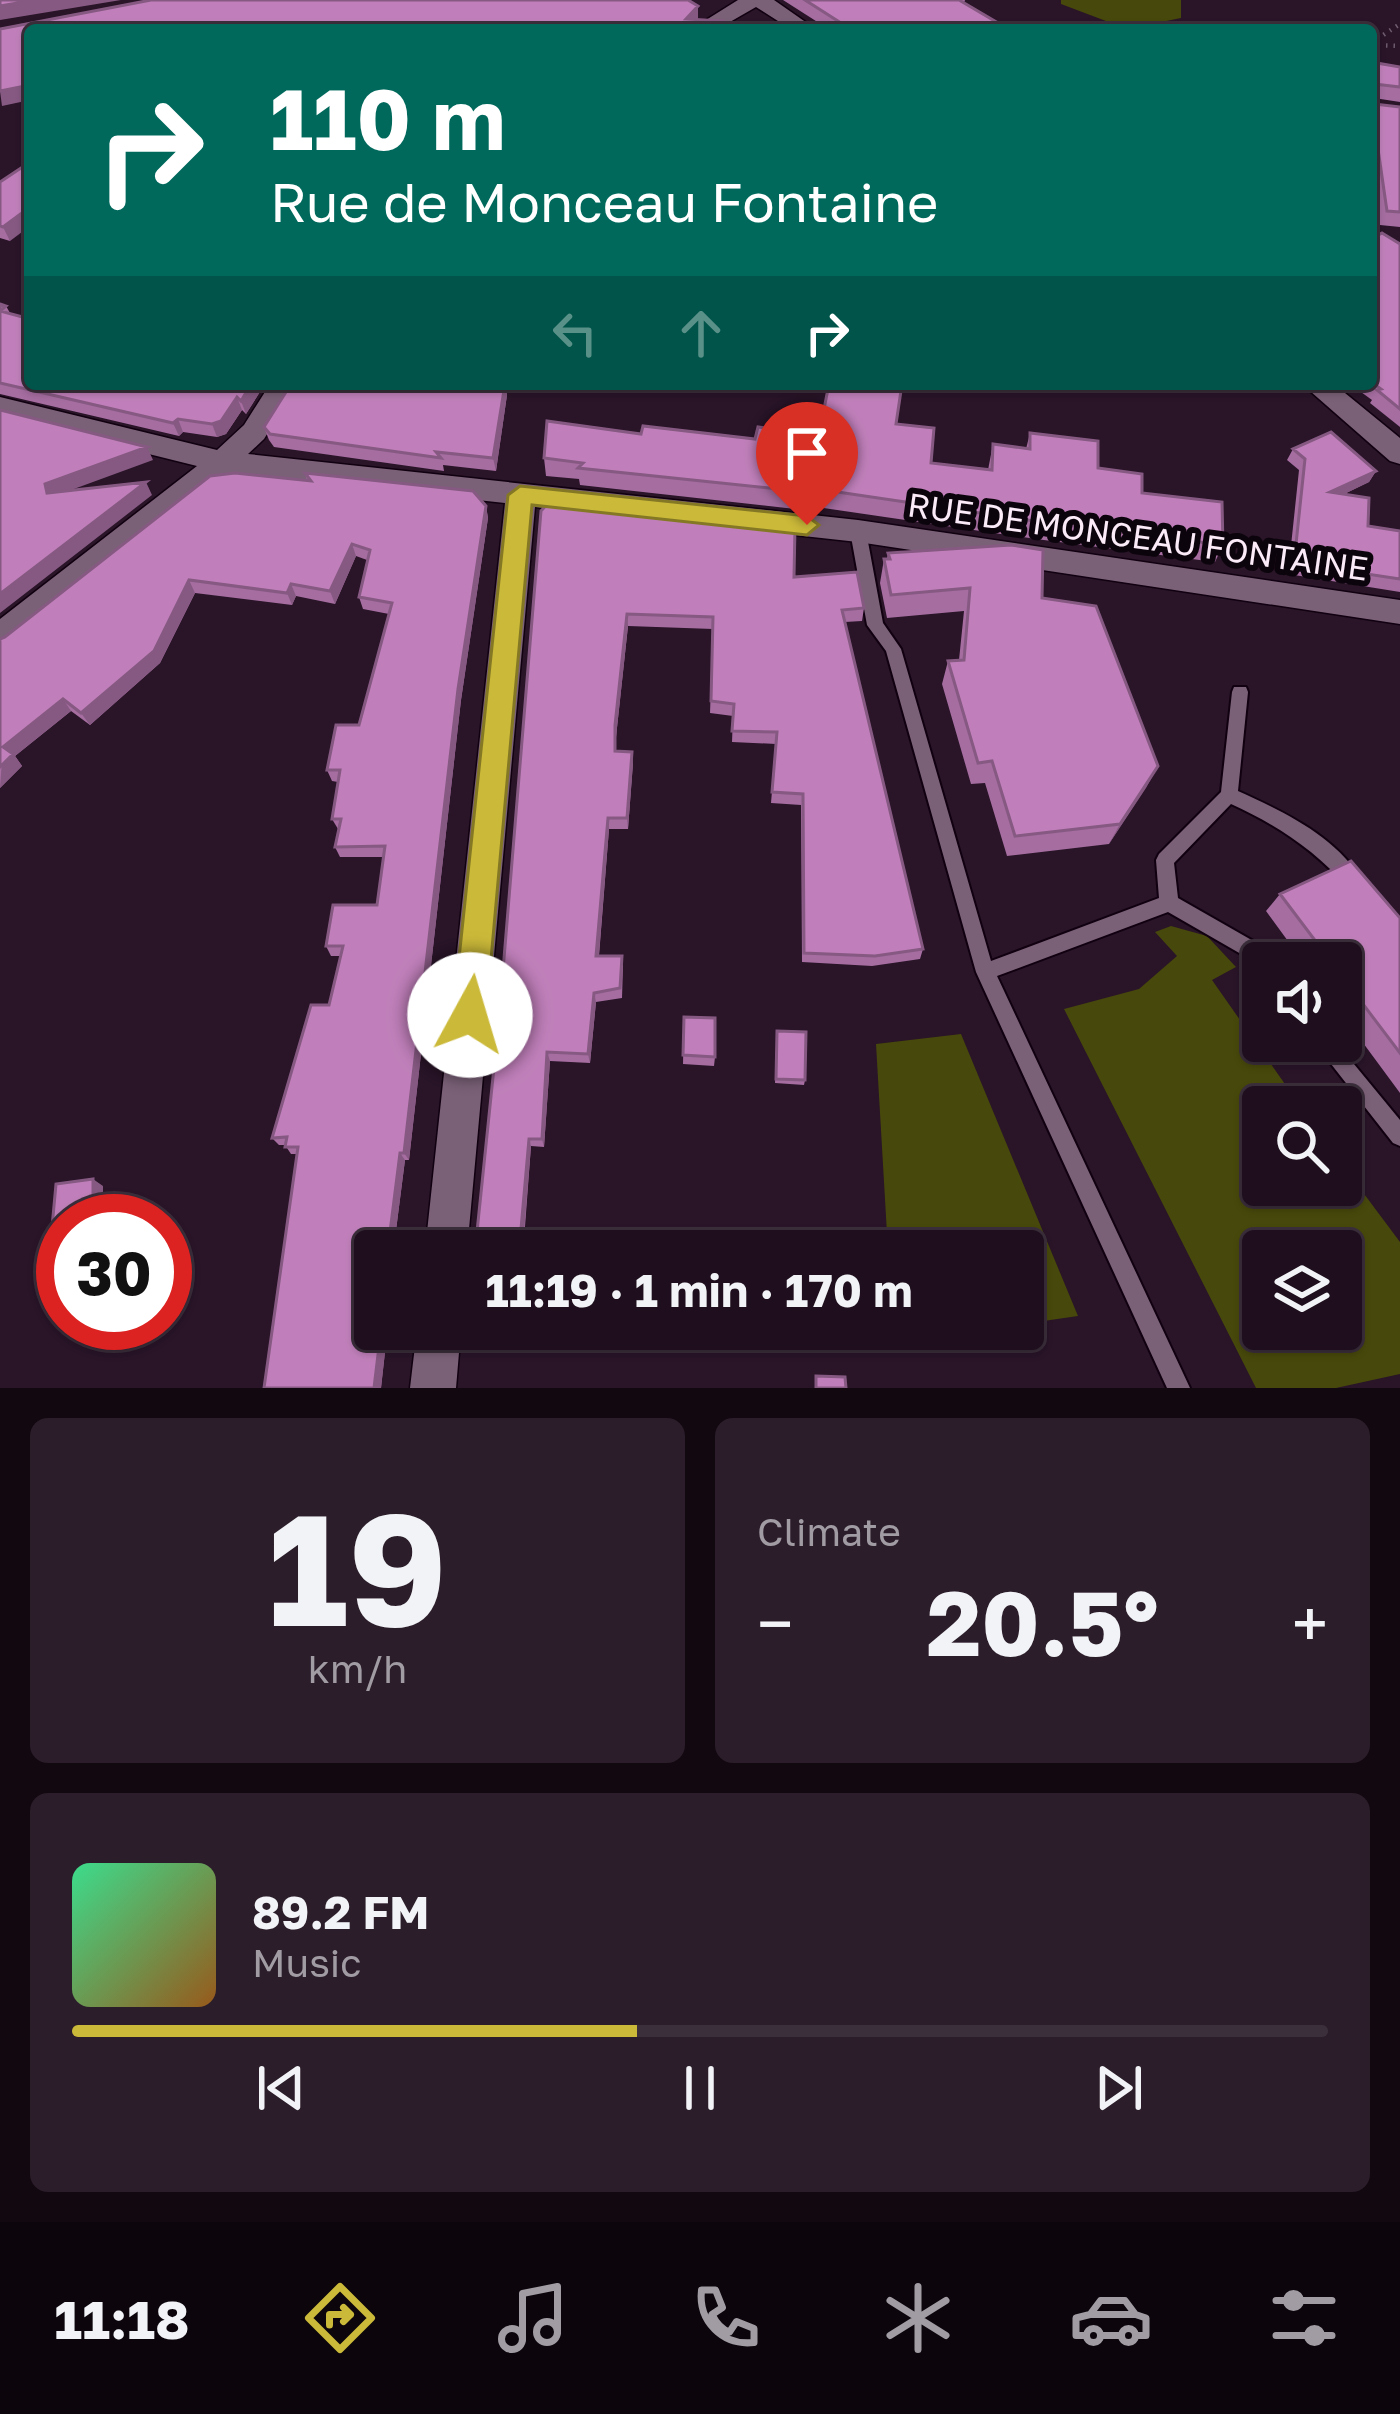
<!DOCTYPE html>
<meta charset="utf-8">
<style>
:root{--surface:#1f0f1e;--page:#2c1d2b;--text:#f1f3f6;--muted:#a19ca4;--line:#3c2f3c;--accent:#cbb939}
body{margin:0;font-family:"Golos Text",sans-serif;background:var(--page);color:var(--text);height:100vh;display:flex;flex-direction:column;font-size:45px;white-space:nowrap}
*{box-sizing:border-box;margin:0}
p{font-size:39px;color:var(--muted)}
.icon{flex:none;width:66px;height:66px;fill:none;stroke:currentColor;stroke-width:2;stroke-linecap:round;stroke-linejoin:round}
.map{position:relative;height:1388px;overflow:hidden}
.side{display:flex;flex-direction:column;gap:30px;padding:30px;background:#110810;flex:1}
.side>*{flex:none}
.banner{position:absolute;left:24px;top:24px;width:1353px;height:366px;border-radius:12px;box-shadow:0 3px 9px #0004,0 0 0 3px var(--line);background:#00695c;color:#fff;overflow:hidden}
.tools{position:absolute;left:1242px;top:942px;display:grid;gap:24px}
.tools a{display:grid;place-items:center;width:120px;height:120px;border-radius:12px;background:var(--surface);box-shadow:0 3px 9px #0004,0 0 0 3px var(--line);font-size:60px}
.speed{position:absolute;left:36px;top:1194px;display:flex;gap:24px;font-size:60px;font-weight:700;text-align:center}
.speed>*{display:grid;place-content:center;width:156px;height:156px;border-radius:50%;background:var(--surface);box-shadow:0 3px 9px #0004,0 0 0 3px var(--line);line-height:1}
.speed .limit{border:18px solid #d22;background:#fff;color:#111}
.pin{position:absolute;display:grid;place-items:center;width:102px;height:102px;color:#fff;margin:-123px -51px;border-radius:50% 50% 50% 0;rotate:-45deg;box-shadow:0 0 12px #0007}
.pin .icon{rotate:45deg}
.me{position:absolute;width:132px;margin:-66px;rotate:6deg;stroke-linejoin:round;filter:drop-shadow(0 0 9px #0008)}
.turn{display:flex;align-items:center;gap:42px;height:252px;padding:0 48px;font-size:54px}
.turn .icon{width:156px;height:156px;stroke-width:2.5}
.turn b{display:block;font-size:84px;line-height:102px}
.lanes{display:flex;align-items:center;height:114px;padding:0 48px;background:#0003;justify-content:center;gap:60px;direction:ltr}
.lanes .off{opacity:.35}
.big{font-size:90px;font-weight:700;line-height:1.1}
.side .widget{flex:1;display:flex;flex-direction:column;justify-content:center;gap:18px;min-width:0;padding:0 42px;border-radius:18px;background:var(--page)}
.side .dial{align-items:center;gap:0}
.dial b{font-size:156px;line-height:1}
.song{display:flex;align-items:center;gap:36px}
.cover{width:144px;height:144px;border-radius:18px;background:linear-gradient(135deg,hsl(150 70% 55%),hsl(30 70% 35%))}
.played{height:12px;border-radius:6px;background:linear-gradient(90deg,var(--accent) 45%,var(--line) 45%)}
.keys{display:flex;justify-content:space-around;direction:ltr}
.heat{display:flex;justify-content:space-between;align-items:center;font-size:66px;direction:ltr}
.side .tiles{flex:1;display:grid;gap:30px;grid-template-columns:1fr 1fr}
.widget:last-child{grid-column:span 2}
.trip{position:absolute;left:354px;top:1230px;width:690px;height:120px;border-radius:12px;background:var(--surface);box-shadow:0 3px 9px #0004,0 0 0 3px var(--line);font-weight:700;line-height:120px;text-align:center}
.tab-bar{display:flex;height:192px;justify-content:space-around;align-items:center;background:#0c060c;color:var(--muted)}
.tab-bar .icon{width:84px;height:84px}
.tab-bar .selected{color:var(--accent)}
.tab-bar b{font-size:54px;color:var(--text)}
.map>svg:first-child{display:block}
.green{fill:#47480b;fill-rule:evenodd}
.lines{fill:none;stroke-linecap:round;stroke-linejoin:round}
.lane-casing{stroke:#110110;stroke-width:4}
.street-casing{stroke:#110110;stroke-width:3}
.path{stroke:#6e5b6d;stroke-width:4.5;stroke-dasharray:1.5 6;stroke-linecap:butt}
.lane{fill:#7b6178;fill-rule:evenodd}
.street{fill:#7b6178;fill-rule:evenodd}
.wall{fill:#a56da0}
.shaded-wall{fill:#865982}
.building{fill:#c07fba;stroke:#865982;stroke-width:3}
.route{fill:#cbb939;stroke:#847825;stroke-width:3}
.labels{text-anchor:middle;dominant-baseline:central;stroke-width:12;stroke-linejoin:round;paint-order:stroke}
.street-label{font-size:33px;fill:#fbebf9;stroke:#0c040c}
</style>
<div class="map">
<svg width="1400" height="1388" viewBox="0 0 1400 1388">
<rect width="100%" height="100%" fill="#291428"/>
<path class="green" d="M1061 0H1181V18L1127 29 1061 4Z
M1171 926 1207 936 1236 967 1212 980 1301 1107H1263V1185H1341V1163L1400 1242V1374L1336 1388H1256L1064 1009 1139 989 1177 956 1155 932ZM1263 1251H1341V1329H1263Z
M961 1034 1078 1316 1023 1324V1251H888L876 1044Z"/>
<g class="lines">
<defs>
<path id="lane" d="M858 525 866 531 883 623 901 649 991 961 1159 898 1156 860 1159 854 1221 792 1232 692 1234 687H1246L1248 692 1238 791C1284 812 1337 837 1363 882L1360 888 1354 890 1348 888C1315 850 1277 825 1231 804L1174 863 1178 898 1255 942 1271 963H1263V976L1256 973 1241 954 1168 912 997 976 1190 1388H1167L976 972 886 651 867 625 850 531Z
M1313 1041H1335L1400 1120V1146L1393 1143Z"/>
<path id="street" d="M738 0H774L817 30H792L756 7 716 30H690Z
M270 384H298L264 439 248 454 858 520 1400 600V624L858 542 535 507 467 1251H425L505 503 228 473 11 646 0 650V619L197 466 0 417V397L217 450 244 425Z
M1302 384H1334L1400 438V464L1390 461Z
M417 1329H461L456 1388H410Z"/>
</defs>
<use href="#lane" class="lane-casing"/>
<use href="#street" class="street-casing"/>
<path class="path" d="M1371 43 1400 24
M1371 45 1400 46"/>
<use href="#lane" class="lane"/>
<use href="#street" class="street"/>
</g>
<path class="wall" d="M783 0H965L964 3 1010 30H830Z
M1371 62 1400 67V102L1374 98V104L1400 107V227L1380 225 1371 157Z
M0 182 10 241 0 238Z
M1371 239 1400 244V427L1370 403 1372 400 1350 384H1371Z
M0 304 6 306 10 313 265 384 246 414 242 410 226 434 217 437 183 432 179 436 0 394Z
M505 384 507 395 496 471 443 465 444 471 274 447 269 440 264 427Z
M896 424 931 463 988 470 993 444 1026 449 1030 433 1142 493 1223 545 1215 562 1036 539 796 504 795 509 580 485 579 479 546 476 544 458 641 434 755 439 819 434Z
M1293 449 1376 471 1369 482 1344 494 1368 526 1400 531V592L1288 574 1299 470 1287 460Z
M305 473 486 506 488 518 461 700 409 1160H405L394 1246H375L365 1315 363 1339 386 1343 381 1388H264L297 1154H291L285 1145H279L272 1138 329 1005 341 956H331L326 946 377 905 383 857H340L335 847 338 829 332 819 338 782 332 781 327 770 359 725 389 614 363 609 359 597 367 560 356 556 335 604 296 596 292 605 195 593 160 663 90 725 71 711 15 756 22 766 0 788V639L307 480Z
M541 511 794 577 864 608 862 621 845 622 923 949 920 959 872 966 802 962 801 805 771 803 776 744 732 742 733 716 710 713 713 629 628 626 616 737V751L633 763 628 829H609L599 956 623 965 622 998 596 1002 590 1063 550 1061 544 1147 531 1146 524 1240H575L577 1246 475 1251 499 1019Z
M888 553 1042 598 1158 766 1109 844 1007 856 985 783 971 784 942 684 948 661 959 660 964 611 887 618 880 583 884 559H887Z
M1280 894 1400 918V1093L1341 1013V963H1304L1266 911Z
M684 1017 715 1057 714 1066 683 1064Z
M777 1031 805 1080 804 1085 775 1083Z
M467 1329H569L566 1351 538 1352 535 1347V1335L471 1334Z"/>
<path class="shaded-wall" d="M35 0H121L0 20V6Z
M698 6V20L686 19Z
M30 85V100L2 106 0 91Z
M30 207V226L10 241 3 227Z
M251 384H265L246 414 241 401Z
M505 384 507 395 496 471 493 458Z
M237 397 242 410 226 434 217 437 212 424Z
M178 419 183 432 179 436 173 423Z
M147 447 153 460 52 497 47 493 45 484Z
M1376 471 1369 482 1324 504 1330 492Z
M146 482 152 495 0 613V594Z
M486 506 488 518 461 700 409 1160 404 1153 458 689Z
M352 544 356 556 335 604 330 591Z
M189 580 195 593 160 663 90 725 81 713Z
M291 584 296 596 292 605 287 593Z
M627 614 628 626 616 737V762L615 725Z
M63 699 71 711 15 756 22 766 0 788 3 747Z
M632 752 633 763 628 829 627 818Z
M1158 766 1146 788 1109 844 1120 824Z
M608 818 609 829 598 966 596 956Z
M594 993 596 1002 590 1063 588 1054Z
M547 1052 550 1061 544 1147 542 1139Z
M529 1139 531 1146 523 1246 520 1240Z
M400 1153 405 1160 394 1246 389 1240Z
M93 1179 103 1186V1221H93Z
M369 1239 375 1246 362 1343 356 1339Z
M380 1338 386 1343 381 1388H374Z"/>
<path class="building" d="M0 0H35L0 6Z
M151 0H688L698 6 686 19 723 21 738 30H30V85L0 91V29Z
M805 0H959L1010 30H852Z
M1371 62 1400 67V87L1374 84V104L1400 107V212L1387 211 1376 135 1371 134Z
M30 162V207L3 227 0 226V182Z
M1382 233 1400 244V409L1377 390 1381 389 1371 382V266L1376 264 1371 261V239Z
M0 304 6 306 0 311 30 319V384H251L241 401 237 397 221 421 212 424 178 419 173 423 0 383Z
M291 384H505L493 458 436 452 441 458 270 434 264 427Z
M829 384H902L896 424 934 428 931 463 992 470 993 444 1030 449V433L1098 441V468L1142 474V493L1222 502 1223 545 1041 522 797 486V491L578 468 583 463 544 458 547 421 641 434 643 426 755 439 758 427 819 434Z
M0 410 147 447 45 484 47 493 146 482 0 594Z
M1331 432 1376 471 1330 492 1369 498 1368 526 1400 531V579L1294 563 1305 459 1293 449Z
M235 473 311 481 305 473 473 491 486 506 458 689 404 1153H400L389 1240 369 1239 359 1310 356 1339 380 1338 374 1388H264L298 1147H285L287 1137 272 1138 311 1005H329L343 946H326L333 905H377L385 846 335 847 341 819H332L340 770H327L336 725H359L392 603 359 597 370 550 352 544 330 591 291 584 287 593 189 580 154 651 81 713 63 699 3 747 13 754 0 767V639L5 637 210 476Z
M551 500 795 527 794 577 857 572 864 608 842 610 923 949 875 956 804 953 803 794 772 792 777 732 732 731 734 704 711 701 713 617 627 614 615 725V751L632 752 627 818H608L596 956H622L620 988 594 993 588 1054 547 1052 542 1139H529L520 1240H575L574 1250 598 1251H475L499 1019 541 511Z
M1011 545 1043 550 1042 598 1096 606 1158 766 1120 824 1015 836 992 761 978 763 948 661 964 660 970 588 891 595 884 559H890L888 553Z
M1351 861 1400 918V1053L1341 975V963H1332L1280 894Z
M684 1017 715 1018V1057L683 1055Z
M777 1031 806 1032 805 1080 776 1079Z
M93 1179V1221H63V1310L56 1311 57 1249H50L56 1184Z
M467 1329H566L563 1346 535 1347V1331Z
M816 1376 845 1377 846 1388H816Z"/>
<path class="route" d="M520 486 807 516 819 525 807 535 532 505 486 1015 481 1025 470 1030 458 1025 453 1015 508 495Z"/>
<g class="labels">
<g class="street-label">
<text transform="translate(1138 536) rotate(8)">RUE DE MONCEAU FONTAINE</text>
</g>
</g>
</svg>
<div class="tools">
<a><svg class="icon" aria-label="sound" viewBox="0 0 24 24"><path d="M4 9h4l5-4v14l-5-4H4zM17 9q2 3 0 6"/></svg></a>
<a><svg class="icon" aria-label="search" viewBox="0 0 24 24"><circle cx="10" cy="10" r="6"/><path d="M15 15l6 6"/></svg></a>
<a><svg class="icon" aria-label="layers" viewBox="0 0 24 24"><path d="M12 4l9 5-9 5-9-5zM3 14l9 5 9-5"/></svg></a>
</div>
<div class="speed"><div class="limit">30</div></div>
<div class="pin" style="left:807px;top:525px;background:#d93025"><svg class="icon" aria-label="arrive" viewBox="0 0 24 24"><path d="M6 21V4h12l-3 4 3 4H6"/></svg></div>
<svg class="me" style="left:470px;top:1015px" viewBox="-20 -20 40 40"><circle r="19" fill="#fff"/><path d="M0-13L10 11 0 6-10 11z" fill="#cbb939"/></svg>
<div class="trip">11:19 · 1 min · 170 m</div>
<div class="banner">
<div class="turn"><svg class="icon" aria-label="right" viewBox="0 0 24 24"><path d="M7 20v-9h11M14 6l5 5-5 5"/></svg><div><b>110 m</b>Rue de Monceau Fontaine</div></div>
<div class="lanes"><svg class="icon off" aria-label="left" viewBox="0 0 24 24"><path d="M17 20v-9H6M10 6l-5 5 5 5"/></svg><svg class="icon off" aria-label="ahead" viewBox="0 0 24 24"><path d="M12 20V5M6 11l6-6 6 6"/></svg><svg class="icon" aria-label="right" viewBox="0 0 24 24"><path d="M7 20v-9h11M14 6l5 5-5 5"/></svg></div>
</div>
</div>
<section class="side">
<div class="tiles">
<div class="widget dial"><b>19</b><p>km/h</p></div>
<div class="widget"><p>Climate</p>
<div class="heat"><a>−</a><b class="big">20.5°</b><a>+</a></div>
</div>
<div class="widget">
<div class="song"><i class="cover"></i><div><b>89.2 FM</b><p>Music</p></div></div>
<div class="played"></div>
<div class="keys"><svg class="icon" aria-label="previous" viewBox="0 0 24 24"><path d="M18 5L8 12l10 7zM5 5v14"/></svg><svg class="icon" aria-label="pause" viewBox="0 0 24 24"><path d="M8 5v14M16 5v14"/></svg><svg class="icon" aria-label="next" viewBox="0 0 24 24"><path d="M6 5l10 7-10 7zM19 5v14"/></svg></div>
</div>
</div>
</section>
<nav class="tab-bar">
<b>11:18</b>
<svg class="icon selected" aria-label="directions" viewBox="0 0 24 24"><path d="M12 3l9 9-9 9-9-9zM9 14v-3h6M13 9l2 2-2 2"/></svg>
<svg class="icon" aria-label="music" viewBox="0 0 24 24"><path d="M9 18V5l10-2v13"/><circle cx="6" cy="18" r="3"/><circle cx="16" cy="16" r="3"/></svg>
<svg class="icon" aria-label="phone" viewBox="0 0 24 24"><path d="M5 4h4l2 5-3 2q2 4 5 5l2-3 5 2v4C11 20 4 13 5 4z"/></svg>
<svg class="icon" aria-label="climate" viewBox="0 0 24 24"><path d="M12 3v18M4 7l16 10M4 17L20 7"/></svg>
<svg class="icon" aria-label="car" viewBox="0 0 24 24"><path d="M5 17H2v-5l4-1 3-4h7l3 4 3 1v5h-3M9 17h6M6 11h13"/><circle cx="7" cy="17" r="2"/><circle cx="17" cy="17" r="2"/></svg>
<svg class="icon" aria-label="filters" viewBox="0 0 24 24"><path d="M4 7h16M4 17h16"/><circle cx="9" cy="7" r="2"/><circle cx="15" cy="17" r="2"/></svg>
</nav>
